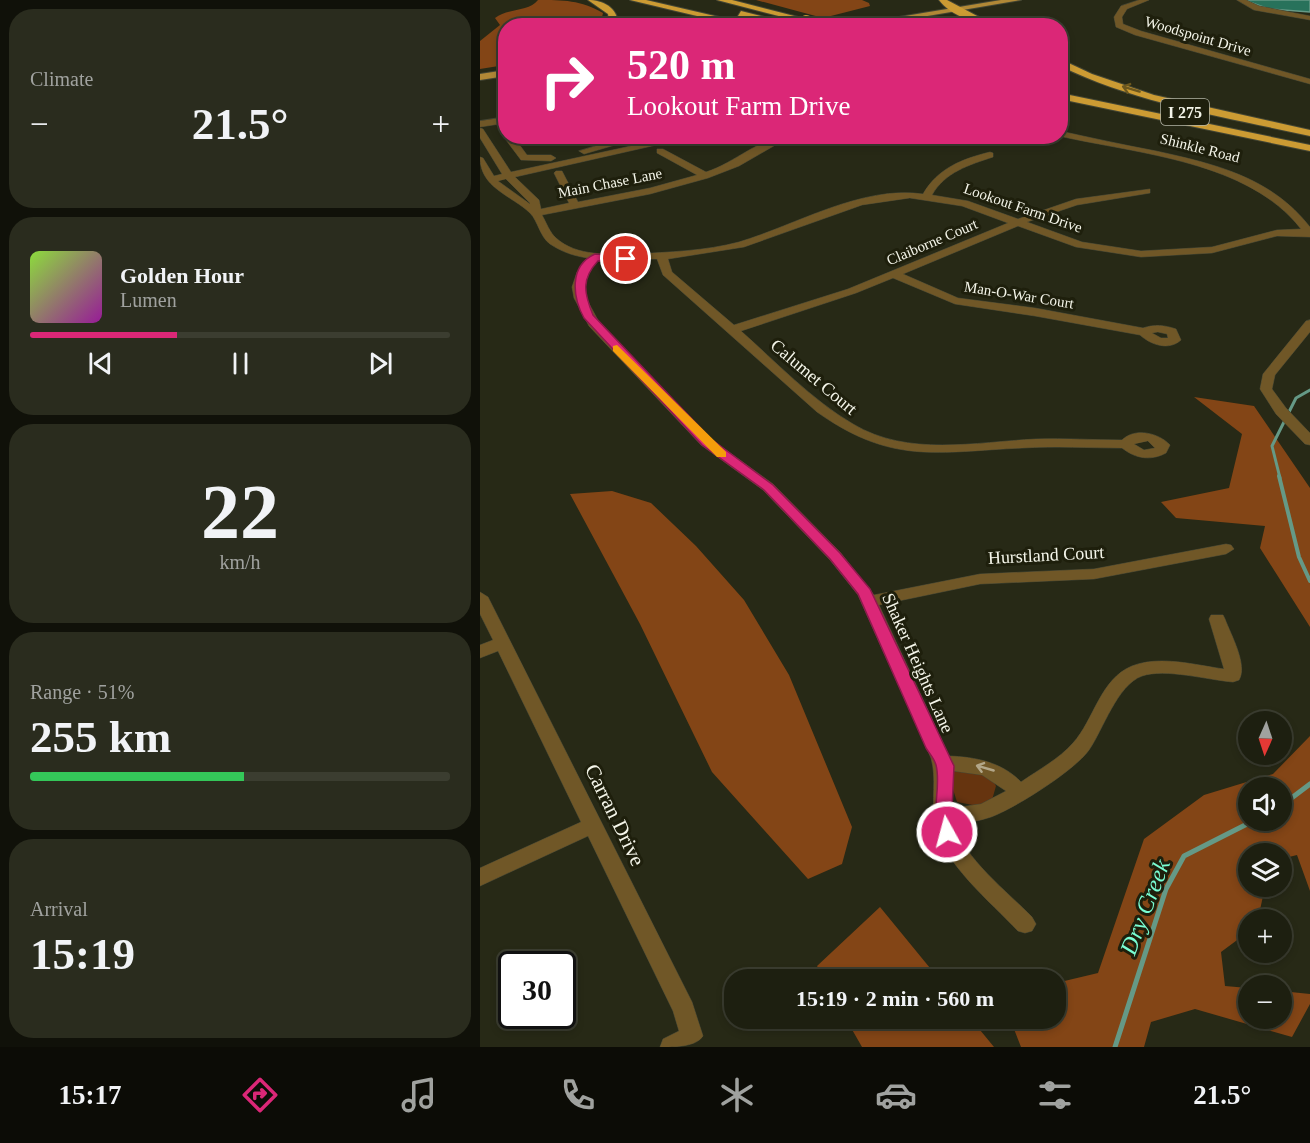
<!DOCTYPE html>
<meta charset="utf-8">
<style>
:root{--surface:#1d1f10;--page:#2a2c1e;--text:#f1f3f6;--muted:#a0a29f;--line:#3b3d30;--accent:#db2777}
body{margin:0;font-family:Georgia,serif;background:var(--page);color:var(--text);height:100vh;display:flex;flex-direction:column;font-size:22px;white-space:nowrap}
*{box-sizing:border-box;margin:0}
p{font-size:20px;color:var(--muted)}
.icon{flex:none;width:33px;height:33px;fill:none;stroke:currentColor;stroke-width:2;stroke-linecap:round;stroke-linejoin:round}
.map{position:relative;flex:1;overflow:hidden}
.details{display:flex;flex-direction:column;gap:9px;padding:9px;background:#101109;width:480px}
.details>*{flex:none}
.guide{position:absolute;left:18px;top:18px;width:570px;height:126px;border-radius:24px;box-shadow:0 3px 9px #0003,0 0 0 2px var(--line);background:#db2777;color:#fff;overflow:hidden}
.needle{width:39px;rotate:183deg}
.controls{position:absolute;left:758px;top:711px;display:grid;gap:12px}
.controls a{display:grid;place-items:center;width:54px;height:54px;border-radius:50%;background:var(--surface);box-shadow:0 3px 9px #0003,0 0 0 2px var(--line);font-size:30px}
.speed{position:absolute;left:18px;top:951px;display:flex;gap:12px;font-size:30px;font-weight:700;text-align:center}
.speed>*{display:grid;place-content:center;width:78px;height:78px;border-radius:50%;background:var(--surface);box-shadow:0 3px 9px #0003,0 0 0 2px var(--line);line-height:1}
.speed .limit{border:3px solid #111;border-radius:9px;background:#fff;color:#111}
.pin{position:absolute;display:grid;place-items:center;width:51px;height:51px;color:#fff;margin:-26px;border:3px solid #fff;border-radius:50%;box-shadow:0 2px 6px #0007}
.me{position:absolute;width:66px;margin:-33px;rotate:353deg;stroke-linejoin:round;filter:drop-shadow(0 0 4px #0008)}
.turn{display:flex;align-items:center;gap:21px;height:126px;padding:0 30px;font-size:27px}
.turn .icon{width:78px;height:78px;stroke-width:2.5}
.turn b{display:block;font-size:42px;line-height:51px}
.big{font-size:45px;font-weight:600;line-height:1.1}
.details .tile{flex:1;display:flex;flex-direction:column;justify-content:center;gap:9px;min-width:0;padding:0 21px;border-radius:24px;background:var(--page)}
.details .dial{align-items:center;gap:0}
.dial b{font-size:78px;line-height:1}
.song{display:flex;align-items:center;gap:18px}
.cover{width:72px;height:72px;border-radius:9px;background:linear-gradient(135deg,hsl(90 70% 55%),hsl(300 70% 35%))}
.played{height:6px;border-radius:3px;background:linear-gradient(90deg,var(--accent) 35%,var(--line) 35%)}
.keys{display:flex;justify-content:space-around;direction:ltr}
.heat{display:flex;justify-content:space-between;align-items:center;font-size:33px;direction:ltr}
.charge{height:9px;border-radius:4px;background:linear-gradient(90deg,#34c759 51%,var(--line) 0)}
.trip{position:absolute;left:244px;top:969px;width:342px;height:60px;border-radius:24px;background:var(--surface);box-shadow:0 3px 9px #0003,0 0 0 2px var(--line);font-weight:600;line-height:60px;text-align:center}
.menu{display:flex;height:96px;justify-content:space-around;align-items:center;background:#0c0c06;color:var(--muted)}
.menu .icon{width:42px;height:42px}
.menu .on{color:var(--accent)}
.menu b{font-size:27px;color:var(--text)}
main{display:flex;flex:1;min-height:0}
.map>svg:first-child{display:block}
.green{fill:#66340f}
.forest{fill:#834516;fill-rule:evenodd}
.water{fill:#28725b;stroke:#659986;stroke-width:1.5}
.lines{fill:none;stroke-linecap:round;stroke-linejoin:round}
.stream-far2{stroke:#659986;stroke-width:3}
.stream-far1{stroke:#659986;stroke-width:4}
.stream{stroke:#659986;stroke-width:5}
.street-casing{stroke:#444634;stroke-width:1}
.primary-casing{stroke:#444634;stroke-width:2}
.highway-casing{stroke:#444634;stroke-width:2}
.street{fill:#705727;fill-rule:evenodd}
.primary{fill:#b18836;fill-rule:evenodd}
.highway{fill:#cc9b33;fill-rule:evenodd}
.highway-bridge-casing{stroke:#444634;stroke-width:10;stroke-linecap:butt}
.highway-bridge{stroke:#cc9b33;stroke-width:10}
.oneway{stroke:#6c571e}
.oneway2{stroke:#b2a688}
.route{fill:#db2777;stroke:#8e194d;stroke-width:1.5}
.slow{fill:#f59e0b}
.labels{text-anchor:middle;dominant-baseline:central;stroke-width:6;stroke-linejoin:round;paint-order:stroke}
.far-street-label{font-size:15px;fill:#f4f5e9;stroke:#1e1f0c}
.shield{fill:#1e1f0c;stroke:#b4b5a7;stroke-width:1.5}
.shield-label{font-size:16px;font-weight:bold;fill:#f4f5e9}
.street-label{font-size:18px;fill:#f4f5e9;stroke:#1e1f0c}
.near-street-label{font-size:21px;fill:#f4f5e9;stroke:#1e1f0c}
.near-water-label{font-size:24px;font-style:italic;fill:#79fdd2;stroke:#1e1f0c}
</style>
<main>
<section class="details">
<div class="tile"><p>Climate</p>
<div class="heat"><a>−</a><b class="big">21.5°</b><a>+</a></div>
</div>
<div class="tile">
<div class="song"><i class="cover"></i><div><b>Golden Hour</b><p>Lumen</p></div></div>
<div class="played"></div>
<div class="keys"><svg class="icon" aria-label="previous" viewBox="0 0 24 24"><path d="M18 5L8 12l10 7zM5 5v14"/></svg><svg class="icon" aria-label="pause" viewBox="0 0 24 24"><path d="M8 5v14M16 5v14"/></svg><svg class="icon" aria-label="next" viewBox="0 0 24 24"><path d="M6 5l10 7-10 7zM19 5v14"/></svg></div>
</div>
<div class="tile dial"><b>22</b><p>km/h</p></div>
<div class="tile"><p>Range · 51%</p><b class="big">255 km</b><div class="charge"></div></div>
<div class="tile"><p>Arrival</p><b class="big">15:19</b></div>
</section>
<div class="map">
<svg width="830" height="1047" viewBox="0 0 830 1047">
<rect width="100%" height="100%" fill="#272916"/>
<path class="green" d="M474 770C490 771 508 769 516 786L512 800 498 806 477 802 472 786Z"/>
<path class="forest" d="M58 0C83 0 101 0 123 13L120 26H26L25 65 0 69V41L20 25 15 18C28 8 49 12 58 0Z
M276 0H382L389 3 390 6 343 18Z
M714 397 774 406 830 488V627L780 548 785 526 696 518 681 502 749 488 762 434Z
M132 491 171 503 216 546 264 600 309 675 372 827 362 864 328 879 232 772 160 624 90 494Z
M830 736V891L817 855 801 859V854H768V886L785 887 778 919 768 920V932L741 952 745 986 768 988V1018H801V991L830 994V1004L812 1037 715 1009 671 1022 664 1047H541L530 1019 576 1018V983L618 973 664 839 724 795 793 774ZM768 788H801V820H768Z
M400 907 459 979H345L337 966Z
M366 1019H491L514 1047H382Z"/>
<path class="water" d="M764 0H830V12L789 9Z"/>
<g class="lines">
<path class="stream-far2" d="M800 478 792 446 816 398 830 390"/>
<path class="stream-far1" d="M799 476 819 557 830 581"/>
<path class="stream" d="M801 806 830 784
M635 1047 686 889 704 856 775 820"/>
<defs>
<path id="street" d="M659 0H669L647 9 642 17 643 24 661 31 830 79V84L655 35 636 27 634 17 641 6Z
M757 0H766L779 6 830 16V20L774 10Z
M26 117V123L0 127V121Z
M0 128 3 129 31 172 197 136H216L35 177 59 200 61 209 89 203 74 173 76 171H82L98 202 170 188 217 175 177 153V149H183L226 172C255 163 281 136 311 136L259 166 228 178 170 194 62 215C66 222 70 233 76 238 97 257 129 254 155 254 189 252 225 251 259 242 316 225 382 185 443 194 458 168 482 159 510 152L513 153V157C489 165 465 172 452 195L488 201 538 219 596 199 670 189V193L597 205 547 222 602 242 661 251 732 247 797 230 821 229C768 161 659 154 579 136L580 131C612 138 644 145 676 151 735 164 791 177 830 227V237L797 236 732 253 661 257 596 247 538 226 423 274 478 298 555 308 663 328C675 324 684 325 696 329L701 340C689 351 671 345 660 335L555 316 475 304 413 278 376 293 261 331C296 362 332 400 373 424 428 457 495 442 556 439 585 438 614 440 642 440 655 427 679 433 690 445L686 453C671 461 656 459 642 448 609 448 576 446 542 448 456 452 412 465 337 412L183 275 177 259 118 260 108 273 104 287 106 298 120 324 231 439 293 484 360 552 394 595 500 574 614 569 746 544 751 545 754 549 746 554 614 579 500 584 399 605 469 756C495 757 522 762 541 782 558 770 579 759 593 743 614 720 620 679 652 666 680 655 715 665 744 669L729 619 731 615H743L745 619C751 635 768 665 759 680L753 682C728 680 685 668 662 676 637 685 623 730 609 750 594 771 535 808 511 817 499 821 487 823 475 824 483 858 528 892 552 917L556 924 552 931 545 933 538 931C511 902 461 862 455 822 451 800 457 779 451 758L378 595 350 560 283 490 221 445 109 326 94 298 92 287 97 272 108 258C94 256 82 252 70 244 60 237 58 221 50 213 31 195 0 188 0 157L3 158 14 176 22 174 0 138ZM26 179 50 203V204L18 181ZM430 198 482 206 528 223 368 289 254 325 192 272 188 259 264 247 382 205ZM678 332 687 334 688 338H681L672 333ZM668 441 675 448 664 450 654 444ZM473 771 502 775 526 791 501 804 473 808Z
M26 134V136H33L47 155H71L76 158 71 161 41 160 23 136Z
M149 136H166L104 154 99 151Z
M830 320V332L795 375 792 389 806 408 830 433V445L825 444 796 414 780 389 783 374 826 321Z
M0 592 8 597 212 1002 223 1036C216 1047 195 1047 180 1047L183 1039 199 1031 193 1011 108 836 0 886V868L101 822 18 651 0 658V645L13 640 0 614Z"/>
<path id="primary" d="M521 0H541L389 26H365Z
M26 70V76L0 80V74Z"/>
<path id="highway" d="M108 0C123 0 139 8 138 26H130L128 14Z
M150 0H166L278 26H259Z
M237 0H252L330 20 326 23Z
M459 0H467L516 26C498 26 470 15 459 0Z
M261 11 312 24 313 26H296L258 16Z
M580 59 612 74 674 95 830 130V136C745 117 659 104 580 66Z
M580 93 830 145V151L580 99Z"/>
</defs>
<use href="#street" class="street-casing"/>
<use href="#primary" class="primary-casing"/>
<use href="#highway" class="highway-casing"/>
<use href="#street" class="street"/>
<use href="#primary" class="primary"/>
<use href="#highway" class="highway"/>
<defs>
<path id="highway-bridge" d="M326 20 346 26"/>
</defs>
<use href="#highway-bridge" class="highway-bridge-casing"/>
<use href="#highway-bridge" class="highway-bridge"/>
</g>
<defs><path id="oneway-shaft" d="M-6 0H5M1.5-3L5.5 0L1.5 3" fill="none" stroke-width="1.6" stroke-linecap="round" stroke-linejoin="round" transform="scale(1.5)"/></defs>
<use class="oneway" href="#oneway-shaft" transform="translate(651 89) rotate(-163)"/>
<use class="oneway2" href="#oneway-shaft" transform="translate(505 768) rotate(-164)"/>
<path class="route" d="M115 254 146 256 151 259 146 262 118 261C101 279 104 293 113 315L231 439 293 485 360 553 390 589 474 766 472 810 476 832 473 837 467 839 461 837C449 814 462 788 456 765 454 758 449 753 446 748L378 594 350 559 284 490 222 445 104 318C93 298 88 266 115 254Z"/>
<path class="slow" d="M137 345 246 452V457H237L133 351V346Z"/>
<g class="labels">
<g class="far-street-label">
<text transform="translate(718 36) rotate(16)">Woodspoint Drive</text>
<text transform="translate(720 148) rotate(14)">Shinkle Road</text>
<text transform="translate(130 183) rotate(-11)">Main Chase Lane</text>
<text transform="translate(543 208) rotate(19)">Lookout Farm Drive</text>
<text transform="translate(452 242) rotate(-23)">Claiborne Court</text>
<text transform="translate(539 295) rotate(9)">Man-O-War Court</text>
</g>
<rect class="shield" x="681" y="99" width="48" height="26" rx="4.5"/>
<g class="shield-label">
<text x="705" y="112">I 275</text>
</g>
<g class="street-label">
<text transform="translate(334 377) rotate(40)">Calumet Court</text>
<text transform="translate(566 555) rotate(-3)">Hurstland Court</text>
<text transform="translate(438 663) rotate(66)">Shaker Heights Lane</text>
</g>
<g class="near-street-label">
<text transform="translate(135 815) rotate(64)">Carran Drive</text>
</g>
<g class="near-water-label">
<text transform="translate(665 907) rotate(-69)">Dry Creek</text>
</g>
</g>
</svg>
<div class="controls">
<a><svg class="needle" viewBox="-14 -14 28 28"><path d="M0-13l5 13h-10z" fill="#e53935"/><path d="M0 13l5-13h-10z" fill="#a0a29f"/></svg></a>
<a><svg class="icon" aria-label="sound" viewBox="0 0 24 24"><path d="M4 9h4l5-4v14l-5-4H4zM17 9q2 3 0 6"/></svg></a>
<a><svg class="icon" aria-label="layers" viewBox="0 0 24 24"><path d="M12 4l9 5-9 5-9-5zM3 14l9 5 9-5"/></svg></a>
<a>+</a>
<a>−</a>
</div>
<div class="speed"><div class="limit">30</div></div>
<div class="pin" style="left:146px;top:259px;background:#d93025"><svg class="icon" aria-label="arrive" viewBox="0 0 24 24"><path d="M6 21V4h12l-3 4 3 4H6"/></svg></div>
<svg class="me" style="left:467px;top:832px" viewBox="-20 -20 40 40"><circle r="17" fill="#db2777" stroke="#fff" stroke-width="3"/><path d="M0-11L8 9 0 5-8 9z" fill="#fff"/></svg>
<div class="trip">15:19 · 2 min · 560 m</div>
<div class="guide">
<div class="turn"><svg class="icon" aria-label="right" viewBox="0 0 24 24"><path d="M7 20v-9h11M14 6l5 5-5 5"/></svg><div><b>520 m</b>Lookout Farm Drive</div></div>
</div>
</div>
</main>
<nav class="menu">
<b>15:17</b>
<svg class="icon on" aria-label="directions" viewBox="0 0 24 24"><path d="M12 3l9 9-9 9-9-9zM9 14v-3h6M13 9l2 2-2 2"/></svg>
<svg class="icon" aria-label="music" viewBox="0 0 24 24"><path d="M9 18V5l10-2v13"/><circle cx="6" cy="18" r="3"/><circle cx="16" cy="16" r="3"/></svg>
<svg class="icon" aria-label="phone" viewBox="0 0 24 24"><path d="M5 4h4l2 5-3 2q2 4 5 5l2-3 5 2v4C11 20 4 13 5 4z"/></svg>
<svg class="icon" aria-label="climate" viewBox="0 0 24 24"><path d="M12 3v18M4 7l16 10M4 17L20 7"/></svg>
<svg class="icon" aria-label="car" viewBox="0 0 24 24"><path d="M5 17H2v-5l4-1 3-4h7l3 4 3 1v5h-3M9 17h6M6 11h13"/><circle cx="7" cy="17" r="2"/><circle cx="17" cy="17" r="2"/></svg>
<svg class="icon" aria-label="filters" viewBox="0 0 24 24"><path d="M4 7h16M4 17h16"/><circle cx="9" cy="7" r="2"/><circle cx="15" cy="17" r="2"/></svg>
<b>21.5°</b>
</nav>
